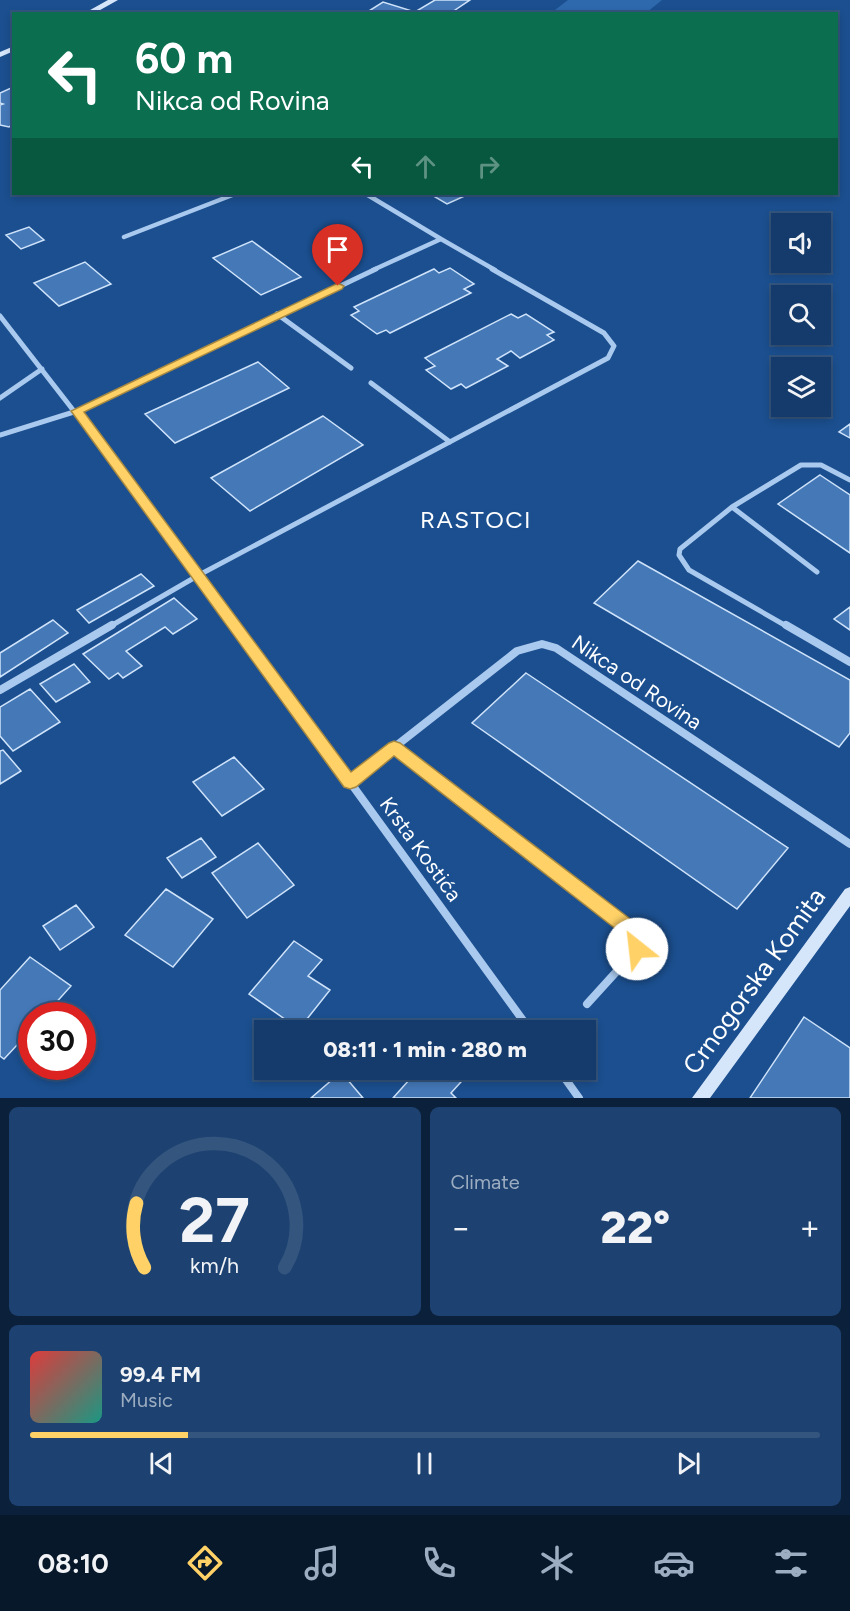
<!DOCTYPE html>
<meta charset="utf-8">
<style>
:root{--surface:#143b6b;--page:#1d4271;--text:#f1f3f6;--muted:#9dadc1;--line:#33557e;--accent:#ffd166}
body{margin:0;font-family:Figtree,sans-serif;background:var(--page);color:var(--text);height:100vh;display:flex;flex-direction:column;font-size:22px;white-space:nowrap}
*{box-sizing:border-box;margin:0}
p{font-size:20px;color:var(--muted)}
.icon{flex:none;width:33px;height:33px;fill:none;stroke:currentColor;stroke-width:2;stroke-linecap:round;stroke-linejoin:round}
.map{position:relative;height:1098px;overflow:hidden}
.details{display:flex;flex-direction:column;gap:9px;padding:9px;background:#0b203b;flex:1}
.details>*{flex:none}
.guide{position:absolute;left:12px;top:12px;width:826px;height:183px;border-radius:0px;box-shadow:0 3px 9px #0003,0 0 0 2px var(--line);background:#0b6e4f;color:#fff;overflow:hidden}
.controls{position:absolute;left:771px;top:213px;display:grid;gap:12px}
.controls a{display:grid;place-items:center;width:60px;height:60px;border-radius:0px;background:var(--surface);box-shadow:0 3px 9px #0003,0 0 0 2px var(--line);font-size:30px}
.speed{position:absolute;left:18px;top:1002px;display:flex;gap:12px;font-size:30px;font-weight:700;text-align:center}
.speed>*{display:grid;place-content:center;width:78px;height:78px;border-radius:50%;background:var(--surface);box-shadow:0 3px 9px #0003,0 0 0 2px var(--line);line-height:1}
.speed .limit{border:9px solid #d22;background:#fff;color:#111}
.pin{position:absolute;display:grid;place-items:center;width:51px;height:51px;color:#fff;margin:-62px -26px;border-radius:50% 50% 50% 0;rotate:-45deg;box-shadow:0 0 6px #0007}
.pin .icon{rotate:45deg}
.me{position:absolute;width:66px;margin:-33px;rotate:331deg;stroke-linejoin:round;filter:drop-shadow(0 0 4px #0008)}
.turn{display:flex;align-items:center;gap:21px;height:126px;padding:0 24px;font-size:27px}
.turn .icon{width:78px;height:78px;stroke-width:2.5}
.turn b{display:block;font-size:42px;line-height:51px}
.lanes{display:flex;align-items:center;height:57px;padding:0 24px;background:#0003;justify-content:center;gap:30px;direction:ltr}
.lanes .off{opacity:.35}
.big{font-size:45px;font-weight:800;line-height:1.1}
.details .widget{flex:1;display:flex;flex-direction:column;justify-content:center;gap:9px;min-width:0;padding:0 21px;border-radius:9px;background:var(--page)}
.details .dial{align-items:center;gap:0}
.dial svg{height:156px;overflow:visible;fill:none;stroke:var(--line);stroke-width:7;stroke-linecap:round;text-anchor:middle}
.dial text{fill:var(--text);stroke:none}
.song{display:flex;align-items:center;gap:18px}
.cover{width:72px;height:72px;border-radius:9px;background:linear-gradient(135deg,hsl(0 70% 55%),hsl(170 70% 35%))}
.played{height:6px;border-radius:3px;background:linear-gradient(90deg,var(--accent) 20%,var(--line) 20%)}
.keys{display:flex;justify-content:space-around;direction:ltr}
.heat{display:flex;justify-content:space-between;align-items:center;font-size:33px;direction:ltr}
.details .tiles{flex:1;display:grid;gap:9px;grid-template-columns:1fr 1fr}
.widget:last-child{grid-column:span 2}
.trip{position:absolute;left:254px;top:1020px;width:342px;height:60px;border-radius:0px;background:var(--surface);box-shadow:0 3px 9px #0003,0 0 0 2px var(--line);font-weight:800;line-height:60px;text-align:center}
.tabs{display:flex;height:96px;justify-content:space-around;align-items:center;background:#08182b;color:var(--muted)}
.tabs .icon{width:42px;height:42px}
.tabs .on{color:var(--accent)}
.tabs b{font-size:27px;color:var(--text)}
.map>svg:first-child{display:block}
.green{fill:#2e69ad}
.building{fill:#4478b7;stroke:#cfe3fa;stroke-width:1.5}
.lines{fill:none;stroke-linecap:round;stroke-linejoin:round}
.street-far2{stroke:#a9c9ee;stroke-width:4.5}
.street-far1{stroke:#a9c9ee;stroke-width:5}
.street{stroke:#a9c9ee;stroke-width:8}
.secondary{fill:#d6e6fa;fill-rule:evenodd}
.route{fill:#ffd166;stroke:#a68842;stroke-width:1.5}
.labels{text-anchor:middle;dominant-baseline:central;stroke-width:6;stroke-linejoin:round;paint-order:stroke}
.street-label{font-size:21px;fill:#fff;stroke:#1b4f8f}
.quarter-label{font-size:24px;letter-spacing:1.5px;fill:#fff;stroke:#1b4f8f}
.near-street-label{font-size:26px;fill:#fff;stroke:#1b4f8f}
</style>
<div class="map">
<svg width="850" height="1098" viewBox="0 0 850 1098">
<rect width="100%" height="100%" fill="#1b4f8f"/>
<path class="green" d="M568 0H662L646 13H551Z"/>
<path class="building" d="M435 0H470L449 14H364L383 2 415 12Z
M11 88 14 89V124L9 127 0 125V105L3 104 0 103V93Z
M430 194H469L447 204Z
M29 227 44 240 21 249 6 235Z
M252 241 301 277 261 295 213 258Z
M85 262 111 284 59 306 34 283Z
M450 268 474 284 464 289 471 293 390 333 386 330 377 334 351 315 359 311 354 307 434 269 439 273Z
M511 314 518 318 526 314 554 332 547 335 554 340 520 358 511 351 497 359 508 366 466 388 461 384 451 389 426 370 435 366 425 358Z
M258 362 289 388 175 443 145 414Z
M323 416 363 445 250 511 211 478Z
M850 424V438L839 432Z
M820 475 850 495V553L778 504Z
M638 561 850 680V733L839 747 594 603Z
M141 574 154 586 89 623 77 610Z
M174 598 197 619 173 634 165 627 126 651 142 666 123 678 118 673 109 679 83 654Z
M850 607V630L834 619Z
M53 620 68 633 0 677V653Z
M74 664 90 682 56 702 40 684Z
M526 673 788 848 737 909 472 723Z
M30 689 60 722 13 751 0 736V707Z
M3 750 21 771 0 784V751Z
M234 757 264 789 222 816 193 782Z
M201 838 216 857 182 878 167 858Z
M258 843 294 885 247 918 212 873Z
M166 889 213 919 173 967 125 935Z
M76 905 94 927 60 950 43 926Z
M294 941 322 960 308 976 330 990 299 1029 249 994Z
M30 957 71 986 44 1016H32V1029L4 1059 0 1056V990Z
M804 1017 850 1048V1098H750Z
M418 1070H465L469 1073 451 1093 456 1098H393Z
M341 1072 363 1098H311Z"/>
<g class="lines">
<path class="street-far2" d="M366 194 441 239
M124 237 235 194
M373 270 441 239 495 270"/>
<path class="street-far1" d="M277 314 351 368
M0 316 136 491 237 627
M371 383 450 442
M0 398 42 369
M0 435 77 411 376 269
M732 507 801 465H821L850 480
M109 627 199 575 608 358 614 346 604 333 492 269
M788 627 689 570 679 555 680 549 732 507 817 572"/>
<path class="street" d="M236 625 530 1030
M786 625 850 662
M0 690 112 625
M394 748 623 924 634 938 637 949 587 1004
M350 782 517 651 542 644 556 648 850 844
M559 1070 579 1098"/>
<path class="secondary" d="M108 0H118L93 14H83Z
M14 46V51L0 57V52Z
M850 887V906L710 1098H692L845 889Z"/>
</g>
<path class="route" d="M338 283 344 286 342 289 84 412 351 772 389 743 394 741 400 743 629 918C638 929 649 941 643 955L637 957 631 955 626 941 617 930 394 756 356 787 350 789 344 787 71 411Z"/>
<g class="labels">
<g class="street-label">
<text transform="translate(637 682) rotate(34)">Nikca od Rovina</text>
<text transform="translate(421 849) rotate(54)">Krsta Kostića</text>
</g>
<g class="quarter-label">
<text x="476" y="519">RASTOCI</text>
</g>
<g class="near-street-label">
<text transform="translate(754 981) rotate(-54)">Crnogorska Komita</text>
</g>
</g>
</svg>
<div class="controls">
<a><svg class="icon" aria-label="sound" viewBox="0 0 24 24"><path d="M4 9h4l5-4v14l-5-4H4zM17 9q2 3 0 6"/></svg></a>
<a><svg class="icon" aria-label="search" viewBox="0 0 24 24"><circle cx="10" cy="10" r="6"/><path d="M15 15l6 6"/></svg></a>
<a><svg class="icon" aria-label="layers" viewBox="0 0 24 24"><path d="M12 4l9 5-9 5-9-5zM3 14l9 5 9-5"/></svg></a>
</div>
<div class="speed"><div class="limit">30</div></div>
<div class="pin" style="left:338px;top:286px;background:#d93025"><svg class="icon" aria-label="arrive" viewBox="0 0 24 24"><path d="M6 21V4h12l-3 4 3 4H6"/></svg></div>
<svg class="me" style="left:637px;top:949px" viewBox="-20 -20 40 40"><circle r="19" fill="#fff"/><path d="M0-13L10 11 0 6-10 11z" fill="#ffd166"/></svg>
<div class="trip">08:11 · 1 min · 280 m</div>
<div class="guide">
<div class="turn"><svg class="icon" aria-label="left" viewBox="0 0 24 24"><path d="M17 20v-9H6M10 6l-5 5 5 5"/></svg><div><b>60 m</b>Nikca od Rovina</div></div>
<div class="lanes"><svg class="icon" aria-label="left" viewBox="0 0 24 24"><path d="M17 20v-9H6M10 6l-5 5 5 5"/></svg><svg class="icon off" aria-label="ahead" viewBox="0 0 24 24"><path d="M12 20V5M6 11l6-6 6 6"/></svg><svg class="icon off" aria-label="right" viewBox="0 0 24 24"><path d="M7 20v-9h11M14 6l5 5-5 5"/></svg></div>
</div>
</div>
<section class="details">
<div class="tiles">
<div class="widget dial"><svg viewBox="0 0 100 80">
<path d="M14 69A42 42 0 1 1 86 69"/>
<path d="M14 69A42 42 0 0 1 10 36" stroke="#ffd166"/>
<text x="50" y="56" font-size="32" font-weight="700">27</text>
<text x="50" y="72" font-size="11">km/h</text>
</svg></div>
<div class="widget"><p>Climate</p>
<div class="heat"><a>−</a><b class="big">22°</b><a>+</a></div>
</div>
<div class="widget">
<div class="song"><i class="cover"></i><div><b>99.4 FM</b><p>Music</p></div></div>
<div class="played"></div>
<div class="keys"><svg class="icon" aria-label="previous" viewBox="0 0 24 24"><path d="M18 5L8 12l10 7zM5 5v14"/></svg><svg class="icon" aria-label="pause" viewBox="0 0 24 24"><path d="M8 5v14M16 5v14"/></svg><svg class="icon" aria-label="next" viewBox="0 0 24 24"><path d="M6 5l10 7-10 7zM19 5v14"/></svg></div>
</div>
</div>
</section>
<nav class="tabs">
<b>08:10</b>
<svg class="icon on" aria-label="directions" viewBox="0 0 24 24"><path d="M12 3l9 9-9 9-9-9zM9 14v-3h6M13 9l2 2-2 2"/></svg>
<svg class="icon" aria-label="music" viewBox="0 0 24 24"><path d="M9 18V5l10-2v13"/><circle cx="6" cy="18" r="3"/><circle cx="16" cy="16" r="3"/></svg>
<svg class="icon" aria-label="phone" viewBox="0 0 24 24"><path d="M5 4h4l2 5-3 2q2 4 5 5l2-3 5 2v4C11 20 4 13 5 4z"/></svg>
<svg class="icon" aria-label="climate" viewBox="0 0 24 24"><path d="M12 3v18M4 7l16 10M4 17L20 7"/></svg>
<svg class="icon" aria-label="car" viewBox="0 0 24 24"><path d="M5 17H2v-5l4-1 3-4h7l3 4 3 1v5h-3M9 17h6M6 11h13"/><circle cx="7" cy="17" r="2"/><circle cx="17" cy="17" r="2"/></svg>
<svg class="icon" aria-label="filters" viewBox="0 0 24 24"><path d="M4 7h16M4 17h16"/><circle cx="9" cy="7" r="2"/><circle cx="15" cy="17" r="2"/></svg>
</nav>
